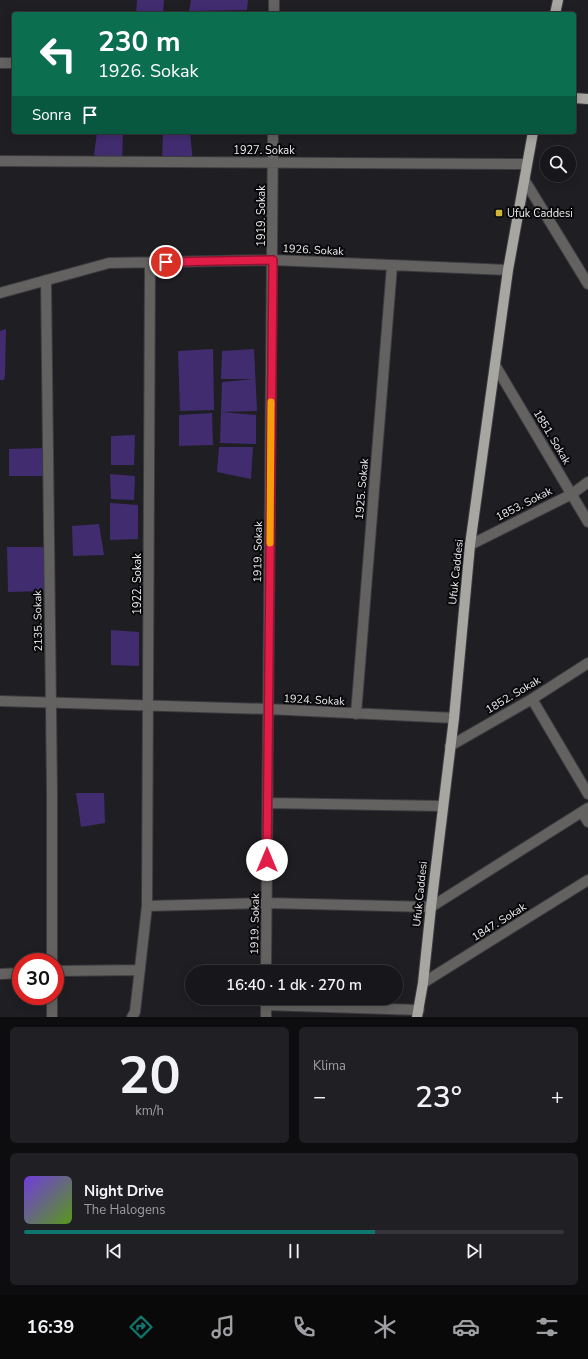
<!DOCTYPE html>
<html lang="tr">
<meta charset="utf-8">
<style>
:root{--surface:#17161a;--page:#201f23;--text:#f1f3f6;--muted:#9e9fa2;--line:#363539;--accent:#0f766e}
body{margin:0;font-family:"Nunito Sans",sans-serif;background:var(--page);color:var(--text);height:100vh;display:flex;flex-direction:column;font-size:15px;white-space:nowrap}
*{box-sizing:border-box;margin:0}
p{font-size:13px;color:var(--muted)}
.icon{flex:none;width:22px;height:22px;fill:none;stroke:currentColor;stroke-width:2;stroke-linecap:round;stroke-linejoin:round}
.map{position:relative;height:1017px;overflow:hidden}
.panel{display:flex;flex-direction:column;gap:10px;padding:10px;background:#0d0c0e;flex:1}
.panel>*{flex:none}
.banner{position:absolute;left:12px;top:12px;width:564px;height:122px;border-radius:4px;box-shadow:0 2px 10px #0003,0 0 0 1px var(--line);background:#0b6e4f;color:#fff;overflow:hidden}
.controls{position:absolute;left:540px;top:146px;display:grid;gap:8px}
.controls a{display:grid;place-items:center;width:36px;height:36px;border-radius:50%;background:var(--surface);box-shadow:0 2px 10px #0003,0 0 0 1px var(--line);font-size:20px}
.speed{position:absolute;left:12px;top:953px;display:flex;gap:8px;font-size:20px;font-weight:700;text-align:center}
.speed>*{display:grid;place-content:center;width:52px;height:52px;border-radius:50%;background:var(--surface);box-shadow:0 2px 10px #0003,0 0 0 1px var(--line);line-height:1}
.speed .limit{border:6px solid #d22;background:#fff;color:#111}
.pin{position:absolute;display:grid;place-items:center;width:34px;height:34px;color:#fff;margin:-17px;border:2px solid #fff;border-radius:50%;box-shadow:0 1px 4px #0007}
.me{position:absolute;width:44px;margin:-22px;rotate:0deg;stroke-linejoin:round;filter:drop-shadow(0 0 3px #0008)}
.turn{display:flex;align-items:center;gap:14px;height:84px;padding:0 20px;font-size:18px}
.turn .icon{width:52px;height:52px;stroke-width:2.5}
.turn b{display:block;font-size:28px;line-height:34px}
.then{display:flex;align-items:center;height:38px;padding:0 20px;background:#0003;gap:8px;font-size:15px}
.big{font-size:30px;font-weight:600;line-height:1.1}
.panel .widget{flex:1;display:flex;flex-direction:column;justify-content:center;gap:6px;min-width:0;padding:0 14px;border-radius:6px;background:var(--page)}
.panel .dial{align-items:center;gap:0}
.dial b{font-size:52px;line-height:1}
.song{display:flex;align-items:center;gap:12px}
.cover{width:48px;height:48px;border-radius:6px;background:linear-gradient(135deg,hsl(260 70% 55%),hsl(90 70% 35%))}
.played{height:4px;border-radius:2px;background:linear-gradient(90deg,var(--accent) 65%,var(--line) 65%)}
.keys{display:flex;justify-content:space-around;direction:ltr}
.heat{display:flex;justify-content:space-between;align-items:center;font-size:22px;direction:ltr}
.panel .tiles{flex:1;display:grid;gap:10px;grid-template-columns:1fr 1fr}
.widget:last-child{grid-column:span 2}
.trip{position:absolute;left:185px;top:965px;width:218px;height:40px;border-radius:20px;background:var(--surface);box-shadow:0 2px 10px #0003,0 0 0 1px var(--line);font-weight:600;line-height:40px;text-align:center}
.tab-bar{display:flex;height:64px;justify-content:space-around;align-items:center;background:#09090a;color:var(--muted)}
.tab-bar .icon{width:28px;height:28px}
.tab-bar .selected{color:var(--accent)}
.tab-bar b{font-size:18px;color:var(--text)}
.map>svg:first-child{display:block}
.building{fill:#412c70}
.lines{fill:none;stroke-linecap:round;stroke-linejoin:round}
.minor-casing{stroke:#3c3b40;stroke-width:12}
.major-casing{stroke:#3c3b40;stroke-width:12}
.minor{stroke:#636260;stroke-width:10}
.major{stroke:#a7a6a1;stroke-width:10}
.route-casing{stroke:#92132f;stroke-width:10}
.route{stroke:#e11d48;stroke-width:7}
.slow{stroke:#f59e0b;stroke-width:7}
.poi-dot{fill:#d0b736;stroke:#09090b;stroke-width:1.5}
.labels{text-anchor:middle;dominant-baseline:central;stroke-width:4;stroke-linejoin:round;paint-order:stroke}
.street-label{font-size:11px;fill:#ececef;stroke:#09090b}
.poi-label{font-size:11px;fill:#ececef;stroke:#09090b;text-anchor:start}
</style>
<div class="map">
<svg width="588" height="1017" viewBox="0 0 588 1017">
<rect width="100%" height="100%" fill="#1f1e23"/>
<path class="building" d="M137 0H164L163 14H136Z
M191 0H248L247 10 189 11Z
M97 132H123L122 162 94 155Z
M163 132H190L193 162H162Z
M6 329 5 375 4 380H0V331Z
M213 349 214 410 180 411 178 351Z
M254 349 257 411 221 412 256 415V444L220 443 221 412 222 382 254 379H221L222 351Z
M212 413 213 445 179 446V415Z
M135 435 134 465H111V436Z
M219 447H253L251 479 217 472Z
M46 448 47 476H9V449Z
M110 474 135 476 134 500 111 499Z
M110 503 138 505V539L110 540Z
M99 524 104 555 73 556 72 526Z
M7 547H44V591L8 592Z
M111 630 139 632V666L111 665Z
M76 793H104L105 823 81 827Z"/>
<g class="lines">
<defs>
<path id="minor" d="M274 14V0
M0 63H14
M0 161 527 164
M525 181 588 284
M46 280 52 793V962
M0 293 109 263 273 260 508 270
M495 365 588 522
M470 545 572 494 588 482
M532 699 588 794
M0 701 268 709 454 718
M356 714 392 266
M450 746 532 699 588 663
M268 803 443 806
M582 812 588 822
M147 906 150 262
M55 971 140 970
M266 972 273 132
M0 974 21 973
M423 983 588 880
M52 996V1017
M266 1005 419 1010
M132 1017 135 1012 147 906 267 903 431 907 588 808
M266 1017V998"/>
<path id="major" d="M555 14 558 0
M574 98 588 99
M417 1017 423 983 431 907 454 718 470 545 508 270 533 132"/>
</defs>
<use href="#minor" class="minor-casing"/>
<use href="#major" class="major-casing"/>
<use href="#minor" class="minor"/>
<use href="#major" class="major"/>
</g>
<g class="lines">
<defs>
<path id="route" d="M166 262 273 260 267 860"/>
</defs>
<use href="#route" class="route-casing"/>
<use href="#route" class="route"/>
<path class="slow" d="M270 543 271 402"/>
</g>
<rect class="poi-dot" x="495" y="209" width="8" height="8" rx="2"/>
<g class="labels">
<g class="street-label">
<text x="264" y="150">1927. Sokak</text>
<text transform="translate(261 216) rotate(-90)">1919. Sokak</text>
<text transform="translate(313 250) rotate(3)">1926. Sokak</text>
<text transform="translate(552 437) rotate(59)">1851. Sokak</text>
<text transform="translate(362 489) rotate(-85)">1925. Sokak</text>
<text transform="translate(524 504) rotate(-27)">1853. Sokak</text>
<text transform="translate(258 552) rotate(-89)">1919. Sokak</text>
<text transform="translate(456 572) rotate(-84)">Ufuk Caddesi</text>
<text transform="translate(137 584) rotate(-90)">1922. Sokak</text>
<text transform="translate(38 621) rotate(-91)">2135. Sokak</text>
<text transform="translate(513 695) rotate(-31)">1852. Sokak</text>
<text transform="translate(314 700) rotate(3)">1924. Sokak</text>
<text transform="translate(420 894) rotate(-84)">Ufuk Caddesi</text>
<text transform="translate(499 922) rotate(-32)">1847. Sokak</text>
<text transform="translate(255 924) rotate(-89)">1919. Sokak</text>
</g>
<g class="poi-label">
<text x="507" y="213">Ufuk Caddesi</text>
</g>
</g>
</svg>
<div class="controls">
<a><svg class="icon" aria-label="search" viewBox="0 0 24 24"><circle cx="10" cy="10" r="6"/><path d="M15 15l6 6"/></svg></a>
</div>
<div class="speed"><div class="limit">30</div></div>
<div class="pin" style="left:166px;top:262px;background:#d93025"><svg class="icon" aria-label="arrive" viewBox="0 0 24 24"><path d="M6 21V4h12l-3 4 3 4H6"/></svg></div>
<svg class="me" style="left:267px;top:860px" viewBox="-20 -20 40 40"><circle r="19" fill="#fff"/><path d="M0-13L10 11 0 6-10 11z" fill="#e11d48"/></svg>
<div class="trip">16:40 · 1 dk · 270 m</div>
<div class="banner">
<div class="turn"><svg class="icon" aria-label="left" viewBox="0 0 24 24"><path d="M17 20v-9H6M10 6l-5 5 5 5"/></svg><div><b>230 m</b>1926. Sokak</div></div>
<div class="then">Sonra<svg class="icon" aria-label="arrive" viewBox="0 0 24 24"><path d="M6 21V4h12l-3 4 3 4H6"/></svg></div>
</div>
</div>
<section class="panel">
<div class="tiles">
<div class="widget dial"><b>20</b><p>km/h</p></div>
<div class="widget"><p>Klima</p>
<div class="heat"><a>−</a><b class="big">23°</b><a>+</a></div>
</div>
<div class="widget">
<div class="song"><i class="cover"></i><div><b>Night Drive</b><p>The Halogens</p></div></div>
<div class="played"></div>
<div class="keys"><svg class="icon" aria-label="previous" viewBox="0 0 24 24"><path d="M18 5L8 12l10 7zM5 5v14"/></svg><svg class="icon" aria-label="pause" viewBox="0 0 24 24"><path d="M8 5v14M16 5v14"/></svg><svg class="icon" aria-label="next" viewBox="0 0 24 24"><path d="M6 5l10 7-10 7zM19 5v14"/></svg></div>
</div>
</div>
</section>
<nav class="tab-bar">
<b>16:39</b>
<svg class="icon selected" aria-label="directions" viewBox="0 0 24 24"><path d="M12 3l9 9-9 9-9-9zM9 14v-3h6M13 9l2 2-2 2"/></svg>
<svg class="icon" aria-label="music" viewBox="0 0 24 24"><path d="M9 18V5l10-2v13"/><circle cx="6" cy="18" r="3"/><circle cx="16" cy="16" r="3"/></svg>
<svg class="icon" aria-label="phone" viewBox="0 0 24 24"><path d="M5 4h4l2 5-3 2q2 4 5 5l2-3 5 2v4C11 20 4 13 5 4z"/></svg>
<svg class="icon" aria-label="climate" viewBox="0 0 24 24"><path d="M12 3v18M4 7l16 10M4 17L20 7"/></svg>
<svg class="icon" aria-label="car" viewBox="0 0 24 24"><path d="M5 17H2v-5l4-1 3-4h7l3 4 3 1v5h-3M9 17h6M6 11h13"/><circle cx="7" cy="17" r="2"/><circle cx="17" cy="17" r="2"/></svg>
<svg class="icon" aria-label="filters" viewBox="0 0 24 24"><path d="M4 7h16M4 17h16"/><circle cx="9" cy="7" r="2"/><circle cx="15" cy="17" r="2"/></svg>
</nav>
